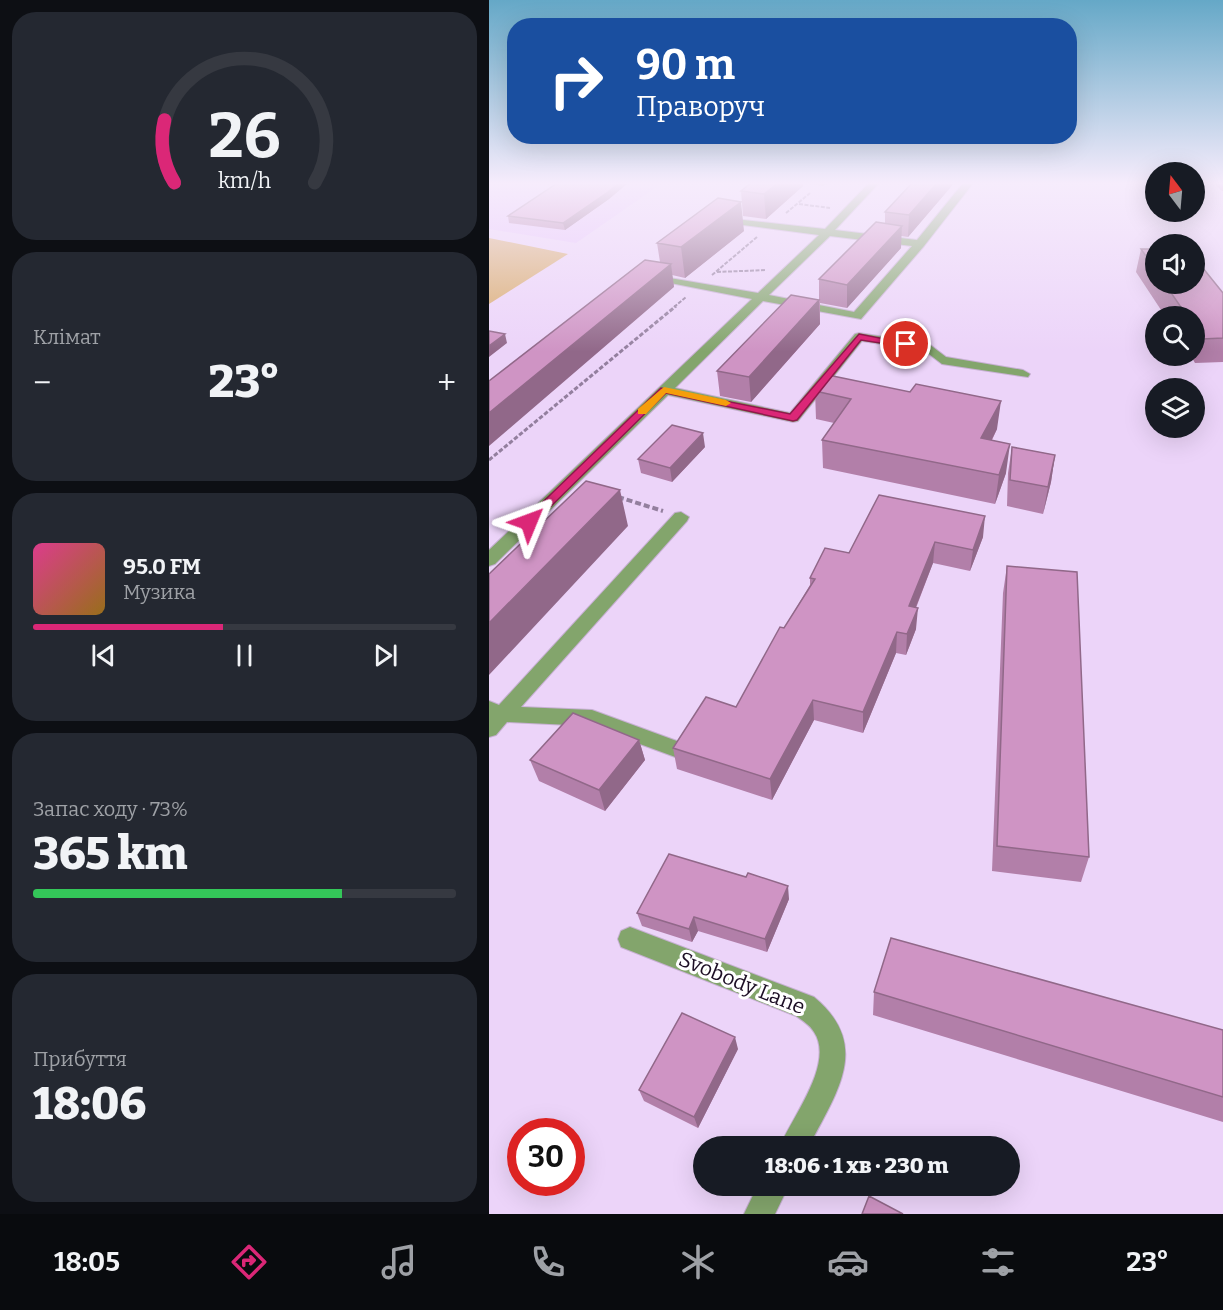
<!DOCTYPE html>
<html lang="uk">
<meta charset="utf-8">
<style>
:root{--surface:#171b24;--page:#242831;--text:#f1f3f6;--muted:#9ea1a6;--line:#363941;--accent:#db2777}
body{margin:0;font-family:Bitter,serif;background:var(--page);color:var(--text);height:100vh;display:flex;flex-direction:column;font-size:22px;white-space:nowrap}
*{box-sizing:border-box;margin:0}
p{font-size:20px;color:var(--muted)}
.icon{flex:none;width:33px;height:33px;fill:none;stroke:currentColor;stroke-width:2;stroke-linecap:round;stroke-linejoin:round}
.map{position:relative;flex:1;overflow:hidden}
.sheet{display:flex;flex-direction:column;gap:12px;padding:12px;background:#0d0f14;width:489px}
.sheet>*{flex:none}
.banner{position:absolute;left:18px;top:18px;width:570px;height:126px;border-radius:24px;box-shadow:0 6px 24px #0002;background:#1a4fa0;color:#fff;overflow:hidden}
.needle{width:39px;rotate:344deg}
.tools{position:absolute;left:656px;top:162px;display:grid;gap:12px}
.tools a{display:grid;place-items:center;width:60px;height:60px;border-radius:50%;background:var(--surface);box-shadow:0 6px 24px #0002;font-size:30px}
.speed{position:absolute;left:18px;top:1118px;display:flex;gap:12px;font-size:30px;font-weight:700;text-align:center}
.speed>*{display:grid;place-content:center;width:78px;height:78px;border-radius:50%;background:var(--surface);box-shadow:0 6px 24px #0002;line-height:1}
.speed .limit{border:9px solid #d22;background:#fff;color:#111}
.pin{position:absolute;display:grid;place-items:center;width:51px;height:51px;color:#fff;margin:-26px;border:3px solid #fff;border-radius:50%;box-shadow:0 2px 6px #0007}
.me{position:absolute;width:66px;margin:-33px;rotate:46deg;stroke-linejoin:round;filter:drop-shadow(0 0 4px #0008)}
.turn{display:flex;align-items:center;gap:21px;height:126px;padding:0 30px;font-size:27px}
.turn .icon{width:78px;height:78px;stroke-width:2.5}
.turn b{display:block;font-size:42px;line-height:51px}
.big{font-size:45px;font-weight:800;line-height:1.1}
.sheet .card{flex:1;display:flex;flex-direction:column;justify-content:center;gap:9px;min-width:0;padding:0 21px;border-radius:24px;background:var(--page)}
.sheet .dial{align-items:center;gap:0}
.dial svg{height:156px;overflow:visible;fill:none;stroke:var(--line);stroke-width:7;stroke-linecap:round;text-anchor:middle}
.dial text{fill:var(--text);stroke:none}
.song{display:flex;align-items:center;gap:18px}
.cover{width:72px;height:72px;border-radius:9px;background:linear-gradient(135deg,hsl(330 70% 55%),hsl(40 70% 35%))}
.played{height:6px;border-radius:3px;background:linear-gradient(90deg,var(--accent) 45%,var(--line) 45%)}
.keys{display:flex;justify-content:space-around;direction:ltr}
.heat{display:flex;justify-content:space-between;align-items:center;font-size:33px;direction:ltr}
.charge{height:9px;border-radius:4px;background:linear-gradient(90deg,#34c759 73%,var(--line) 0)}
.trip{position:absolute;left:204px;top:1136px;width:327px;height:60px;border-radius:30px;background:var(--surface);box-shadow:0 6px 24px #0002;font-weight:800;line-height:60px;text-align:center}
.menu{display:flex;height:96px;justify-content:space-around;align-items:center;background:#090b0e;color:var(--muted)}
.menu .icon{width:42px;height:42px}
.menu .active{color:var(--accent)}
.menu b{font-size:27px;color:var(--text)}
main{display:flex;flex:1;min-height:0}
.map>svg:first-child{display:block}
.built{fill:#e7c4fb}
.green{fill:#d9aa6c}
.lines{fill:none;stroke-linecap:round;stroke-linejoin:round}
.minor-casing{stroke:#c7b0d3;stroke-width:2}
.path-far2{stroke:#937f9e;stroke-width:2;stroke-dasharray:4 1.5;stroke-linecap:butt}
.path-far1{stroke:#937f9e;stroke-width:3;stroke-dasharray:4.5 2;stroke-linecap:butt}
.path{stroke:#937f9e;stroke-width:4;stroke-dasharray:6 3;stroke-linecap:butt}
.minor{fill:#83a56c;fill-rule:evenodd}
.wall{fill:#b27fa9}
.shaded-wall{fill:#916889}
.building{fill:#cf94c4;stroke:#916889;stroke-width:1.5}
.route{fill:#db2777;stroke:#8e194d;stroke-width:1.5}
.slow{fill:#f59e0b}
.labels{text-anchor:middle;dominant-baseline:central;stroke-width:6;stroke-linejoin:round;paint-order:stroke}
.near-street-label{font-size:21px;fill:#1c0e24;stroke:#fff}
</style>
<main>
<section class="sheet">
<div class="card dial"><svg viewBox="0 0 100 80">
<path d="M14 69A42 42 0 1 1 86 69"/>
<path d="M14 69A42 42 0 0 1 9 37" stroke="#db2777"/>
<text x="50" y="56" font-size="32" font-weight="700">26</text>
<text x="50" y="72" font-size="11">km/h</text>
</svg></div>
<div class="card"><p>Клімат</p>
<div class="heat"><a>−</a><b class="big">23°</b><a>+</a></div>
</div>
<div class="card">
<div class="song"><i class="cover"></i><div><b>95.0 FM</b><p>Музика</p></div></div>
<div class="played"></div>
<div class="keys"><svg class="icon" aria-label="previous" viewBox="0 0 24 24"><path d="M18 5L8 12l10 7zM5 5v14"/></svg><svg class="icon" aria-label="pause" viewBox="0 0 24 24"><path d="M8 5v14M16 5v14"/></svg><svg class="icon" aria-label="next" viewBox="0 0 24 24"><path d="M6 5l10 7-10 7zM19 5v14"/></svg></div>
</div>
<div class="card"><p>Запас ходу · 73%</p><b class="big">365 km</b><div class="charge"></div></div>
<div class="card"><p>Прибуття</p><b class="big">18:06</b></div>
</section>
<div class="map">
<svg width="734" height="1214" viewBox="0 0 734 1214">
<rect width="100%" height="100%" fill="#ecd4f9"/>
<path class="built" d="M0 182H175L87 243 0 229Z"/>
<path class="green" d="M0 238 79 254 0 304Z"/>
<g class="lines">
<defs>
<path id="minor" d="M314 182H339L334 185Z
M381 182H391L346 230 428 240 475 182H485L435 246 372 319 274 301 186 388 301 413 366 334 370 333 440 344 457 357 534 370 541 374 539 377 453 364 436 351 373 341 309 421 304 422 179 395 6 564 0 566V550L263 299 161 279 157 278V274L269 293 330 235 231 222 226 219 227 217 336 229ZM341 236 423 246 365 312 280 295Z
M192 512 200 517 198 521 32 707 103 710 196 744 199 750 196 756 189 758 102 726 18 722 7 735 0 737V701L10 705 186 513Z
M141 927 325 997C383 1045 348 1092 320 1146H291C303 1117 346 1063 325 1032 321 1025 313 1020 307 1016L132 947 129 939 132 931Z
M269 1185H300L286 1214H255Z"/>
</defs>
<use href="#minor" class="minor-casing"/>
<path class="path-far2" d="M310 204 341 208
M297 213 321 193
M228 272 277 270
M223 275 268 237
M185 307 197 297"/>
<path class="path-far1" d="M0 460 187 306"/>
<path class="path" d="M129 497 174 511"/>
<use href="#minor" class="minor"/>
</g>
<path class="wall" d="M70 182H140L120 199 76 230 20 223 19 216Z
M263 182H314V186L277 219 254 216 252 191Z
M424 182H466L419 237 412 236V248L358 308 331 303V324L262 402 231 396 228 371 330 300V279L396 223V212Z
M724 182H734V191H733Z
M255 231 196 278 183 275 185 287 171 262 168 243Z
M652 249H666V284H705L734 293V362L706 363 702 356H705V316H676L647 272Z
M326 391 508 429 503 440 517 473 506 504 334 468 333 440 345 423 327 419Z
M216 447 183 482 152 473 149 459Z
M523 447 566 455 562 482 554 514 518 506 519 473Z
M494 537 481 571 444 563 427 608V629L417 655 407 653 374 733 325 720 283 800 188 769 184 748 247 707 321 585V578L360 553Z
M518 566 600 857 592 882 503 871 514 593Z
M150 740 156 760 116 811 50 781 41 760Z
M300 899 278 952 209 931 203 942 153 926 148 913Z
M385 992 734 1030V1122L384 1015Z
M249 1049 209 1128 155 1101 150 1090Z"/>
<path class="shaded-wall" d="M131 182H140L120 199 76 230 74 223Z
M290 182H314V186L277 219 275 194Z
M449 182H466L419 237 420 215Z
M252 202 255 231 196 278 192 247Z
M413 226 412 248 358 308V285Z
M182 264 185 287 0 446V413Z
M330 300 331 324 262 402 260 377Z
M16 334 18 343 0 357V346Z
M512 401 508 429 489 467 492 438Z
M214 433 216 447 183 482 181 468Z
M521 444 517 473 506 504 510 475Z
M566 455 562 482 554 514 559 487Z
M131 490 139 526 0 675V623Z
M496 516 494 537 481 571 484 550Z
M446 542 444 563 419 627 420 606Z
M429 608 427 629 417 655 418 634Z
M408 632 407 653 374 733V712Z
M324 700 325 720 283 800 281 779Z
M150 740 156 760 116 811 110 790Z
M299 886 300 899 278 952 276 939Z
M205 917 209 931 203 942 200 929Z
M246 1037 249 1049 209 1128 205 1117Z"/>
<path class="building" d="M70 182H131L119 192 74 223 19 216Z
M263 182H290L275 194 252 191Z
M424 182H449L420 215 396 212Z
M229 198 252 202 192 247 168 243Z
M387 222 413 226 358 285 330 279Z
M652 249H666V269Z
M705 257 734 293V338L713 339 705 327V316H698L676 284H705Z
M156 260 182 264 0 413V381Z
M302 295 330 300 260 377 228 371Z
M0 331 16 334 0 346Z
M339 375 421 392 427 384 512 401 492 438 521 444 510 475 333 440 362 399 326 391Z
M183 425 214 433 181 468 149 459Z
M523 447 566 455 559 487 521 480Z
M97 481 131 490 0 623V574Z
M390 495 496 516 484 550 446 542 420 606 429 608 418 634 408 632 374 712 324 700 281 779 184 748 217 697 247 707 291 627 295 628 326 579 321 578 336 548 360 553Z
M518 566 588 572 600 857 508 846Z
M84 713 150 740 110 790 41 760Z
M180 854 257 877 259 873 299 886 276 939 205 917 200 929 148 913Z
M402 938 734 1030V1097L385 992Z
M193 1013 246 1037 205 1117 150 1090Z
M380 1196 414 1214H373Z"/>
<linearGradient id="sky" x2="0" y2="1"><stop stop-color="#65a8c7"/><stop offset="0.52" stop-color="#f6ecfc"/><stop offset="1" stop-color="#f6ecfc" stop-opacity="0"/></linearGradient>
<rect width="734" height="352" fill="url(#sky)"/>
<path class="route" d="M370 334 422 344 417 347 372 340 308 420 304 421 177 393 44 524 40 526 33 522 172 388 301 414Z"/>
<path class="slow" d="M175 387 237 400 242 403 237 406 177 393 157 414H149V409Z"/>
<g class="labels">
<g class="near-street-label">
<text transform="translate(253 983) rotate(22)">Svobody Lane</text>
</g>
</g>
</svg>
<div class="tools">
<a><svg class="needle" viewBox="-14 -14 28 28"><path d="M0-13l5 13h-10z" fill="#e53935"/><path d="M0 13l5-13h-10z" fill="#9ea1a6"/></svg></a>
<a><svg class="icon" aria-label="sound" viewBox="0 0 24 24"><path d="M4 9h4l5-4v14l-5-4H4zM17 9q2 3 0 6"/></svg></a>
<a><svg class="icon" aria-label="search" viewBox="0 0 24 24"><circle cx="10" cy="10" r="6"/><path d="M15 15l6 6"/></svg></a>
<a><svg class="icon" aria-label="layers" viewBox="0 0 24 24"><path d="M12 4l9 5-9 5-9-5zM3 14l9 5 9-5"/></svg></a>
</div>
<div class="speed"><div class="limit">30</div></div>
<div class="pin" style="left:417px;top:344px;background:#d93025"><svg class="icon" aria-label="arrive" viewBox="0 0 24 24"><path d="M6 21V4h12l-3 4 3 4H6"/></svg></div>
<svg class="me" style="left:40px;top:522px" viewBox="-20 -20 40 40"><path d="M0-17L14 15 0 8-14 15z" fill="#db2777" stroke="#fff" stroke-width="4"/></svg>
<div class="trip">18:06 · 1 хв · 230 m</div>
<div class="banner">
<div class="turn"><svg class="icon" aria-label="right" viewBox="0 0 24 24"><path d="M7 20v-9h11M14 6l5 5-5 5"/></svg><div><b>90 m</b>Праворуч</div></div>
</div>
</div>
</main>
<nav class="menu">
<b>18:05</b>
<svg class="icon active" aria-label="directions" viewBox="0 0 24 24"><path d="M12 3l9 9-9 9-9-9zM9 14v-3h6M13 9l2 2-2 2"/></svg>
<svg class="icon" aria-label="music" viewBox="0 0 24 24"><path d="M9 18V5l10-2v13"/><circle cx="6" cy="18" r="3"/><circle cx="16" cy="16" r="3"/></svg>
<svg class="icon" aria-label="phone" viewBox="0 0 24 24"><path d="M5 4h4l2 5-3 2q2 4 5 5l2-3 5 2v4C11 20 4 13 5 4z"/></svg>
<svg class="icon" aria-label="climate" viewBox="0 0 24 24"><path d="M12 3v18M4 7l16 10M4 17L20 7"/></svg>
<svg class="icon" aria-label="car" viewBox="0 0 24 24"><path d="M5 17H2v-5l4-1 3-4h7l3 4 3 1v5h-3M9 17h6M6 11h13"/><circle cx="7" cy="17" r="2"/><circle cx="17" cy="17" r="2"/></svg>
<svg class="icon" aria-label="filters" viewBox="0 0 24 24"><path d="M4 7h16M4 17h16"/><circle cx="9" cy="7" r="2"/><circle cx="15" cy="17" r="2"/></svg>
<b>23°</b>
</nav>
